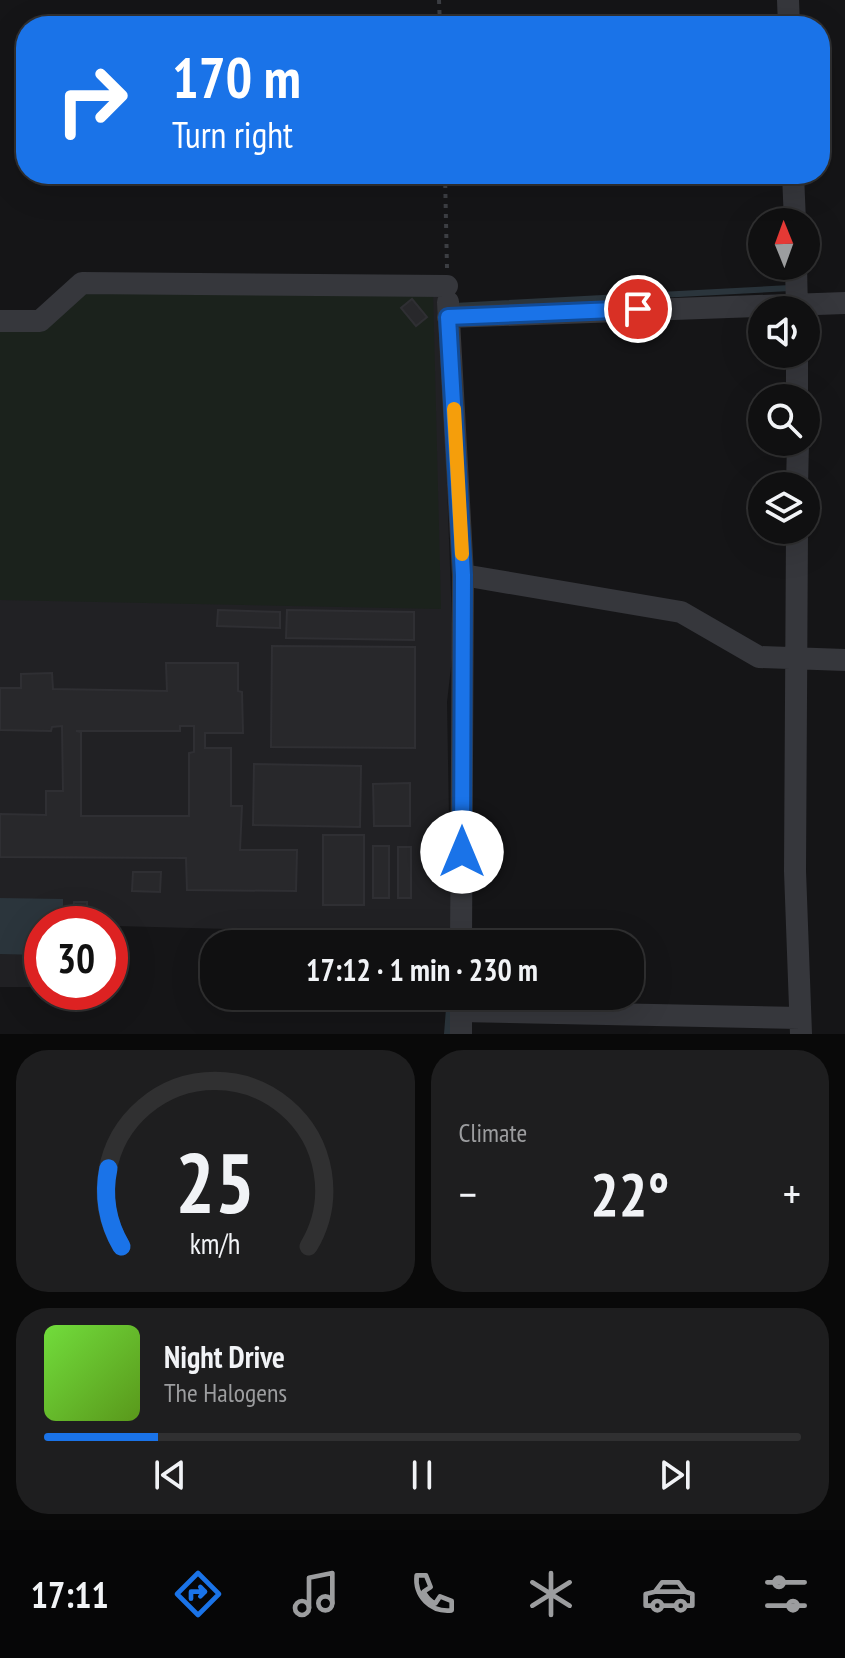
<!DOCTYPE html>
<meta charset="utf-8">
<style>
:root{--surface:#101011;--page:#1e1e1f;--text:#f1f3f6;--muted:#9c9d9f;--line:#303031;--accent:#1a73e8}
body{margin:0;font-family:"PT Sans Narrow",sans-serif;background:var(--page);color:var(--text);height:100vh;display:flex;flex-direction:column;font-size:30px;white-space:nowrap}
*{box-sizing:border-box;margin:0}
p{font-size:26px;color:var(--muted)}
.icon{flex:none;width:44px;height:44px;fill:none;stroke:currentColor;stroke-width:2;stroke-linecap:round;stroke-linejoin:round}
.map{position:relative;height:1034px;overflow:hidden}
.sheet{display:flex;flex-direction:column;gap:16px;padding:16px;background:#090909;flex:1}
.sheet>*{flex:none}
.banner{position:absolute;left:16px;top:16px;width:814px;height:168px;border-radius:32px;box-shadow:0 8px 32px #0002,0 0 0 2px var(--line);background:#1a73e8;color:#fff;overflow:hidden}
.needle{width:52px;rotate:359deg}
.fabs{position:absolute;left:748px;top:208px;display:grid;gap:16px}
.fabs a{display:grid;place-items:center;width:72px;height:72px;border-radius:50%;background:var(--surface);box-shadow:0 8px 32px #0002,0 0 0 2px var(--line);font-size:40px}
.speed{position:absolute;left:24px;top:906px;display:flex;gap:16px;font-size:40px;font-weight:700;text-align:center}
.speed>*{display:grid;place-content:center;width:104px;height:104px;border-radius:50%;background:var(--surface);box-shadow:0 8px 32px #0002,0 0 0 2px var(--line);line-height:1}
.speed .limit{border:12px solid #d22;background:#fff;color:#111}
.pin{position:absolute;display:grid;place-items:center;width:68px;height:68px;color:#fff;margin:-34px;border:4px solid #fff;border-radius:50%;box-shadow:0 2px 8px #0007}
.me{position:absolute;width:88px;margin:-44px;rotate:0deg;stroke-linejoin:round;filter:drop-shadow(0 0 6px #0008)}
.turn{display:flex;align-items:center;gap:28px;height:168px;padding:0 24px;font-size:36px}
.turn .icon{width:104px;height:104px;stroke-width:2.5}
.turn b{display:block;font-size:56px;line-height:68px}
.big{font-size:60px;font-weight:800;line-height:1.1}
.sheet .card{flex:1;display:flex;flex-direction:column;justify-content:center;gap:12px;min-width:0;padding:0 28px;border-radius:32px;background:var(--page)}
.sheet .dial{align-items:center;gap:0}
.dial svg{height:208px;overflow:visible;fill:none;stroke:var(--line);stroke-width:7;stroke-linecap:round;text-anchor:middle}
.dial text{fill:var(--text);stroke:none}
.song{display:flex;align-items:center;gap:24px}
.cover{width:96px;height:96px;border-radius:12px;background:linear-gradient(135deg,hsl(100 70% 55%),hsl(90 70% 35%))}
.played{height:8px;border-radius:4px;background:linear-gradient(90deg,var(--accent) 15%,var(--line) 15%)}
.keys{display:flex;justify-content:space-around;direction:ltr}
.heat{display:flex;justify-content:space-between;align-items:center;font-size:44px;direction:ltr}
.sheet .tiles{flex:1;display:grid;gap:16px;grid-template-columns:1fr 1fr}
.card:last-child{grid-column:span 2}
.trip{position:absolute;left:200px;top:930px;width:444px;height:80px;border-radius:32px;background:var(--surface);box-shadow:0 8px 32px #0002,0 0 0 2px var(--line);font-weight:800;line-height:80px;text-align:center}
.tab-bar{display:flex;height:128px;justify-content:space-around;align-items:center;background:#060607;color:var(--muted)}
.tab-bar .icon{width:56px;height:56px}
.tab-bar .selected{color:var(--accent)}
.tab-bar b{font-size:36px;color:var(--text)}
.map>svg:first-child{display:block}
.built{fill:#212124}
.green{fill:#1b221c}
.water{fill:#2b353c}
.lines{fill:none;stroke-linecap:round;stroke-linejoin:round}
.stream{stroke:#2b353c;stroke-width:6}
.building{fill:#28282b;stroke:#2f2f33;stroke-width:2;fill-rule:evenodd}
.path{stroke:#3c3e43;stroke-width:4;stroke-dasharray:4 6;stroke-linecap:butt}
.minor{stroke:#36373c;stroke-width:22}
.route-casing{stroke:#114b97;stroke-width:20}
.route{stroke:#1a73e8;stroke-width:14}
.slow{stroke:#f59e0b;stroke-width:14}
</style>
<div class="map">
<svg width="845" height="1034" viewBox="0 0 845 1034">
<rect width="100%" height="100%" fill="#151517"/>
<path class="built" d="M440 291 453 650 447 702 451 935 42 924V987H0V329Z"/>
<path class="green" d="M84 288 433 291 441 609 0 600V329Z"/>
<path class="water" d="M0 898 63 899V924H42V955L0 954Z"/>
<g class="lines">
<path class="stream" d="M454 306 790 288
M447 1034 450 996"/>
</g>
<path class="building" d="M412 299 427 317 416 326 401 308Z
M218 610 280 612V628L217 626Z
M287 610 414 612V640L286 638Z
M272 646 415 647V748L271 747Z
M166 663H238V691L242 692 243 733H205V748H231V806H242L240 850H297L296 891 187 890 186 858 0 857V814L46 815V791H63L62 726 52 727 51 731 0 730V688H21V674L52 673 53 689 167 691ZM180 726H194V752L189 753V816H81V732L76 731H180Z
M254 764 361 766 360 827 253 825Z
M410 783V826H374L373 784Z
M323 835H364V905H323Z
M373 846H389V898H373Z
M398 847H411V898H398Z
M133 872H161L160 892 132 891Z
M74 902H87V924H72Z"/>
<g class="lines">
<path class="path" d="M439 0 440 26
M445 174 447 268"/>
<path class="minor" d="M788 0 789 26
M793 174 795 222
M796 266 797 310
M448 302 463 575 461 944
M448 317 845 303
M0 321H40L82 283 447 286
M797 354V398
M797 486 798 442
M797 530 795 871 801 1034
M463 575 681 612 759 657 845 660
M461 1011 800 1018
M461 1034V997"/>
</g>
<g class="lines">
<defs>
<path id="route" d="M462 852 463 575 448 317 638 309"/>
</defs>
<use href="#route" class="route-casing"/>
<use href="#route" class="route"/>
<path class="slow" d="M454 409 462 554"/>
</g>
</svg>
<div class="fabs">
<a><svg class="needle" viewBox="-14 -14 28 28"><path d="M0-13l5 13h-10z" fill="#e53935"/><path d="M0 13l5-13h-10z" fill="#9c9d9f"/></svg></a>
<a><svg class="icon" aria-label="sound" viewBox="0 0 24 24"><path d="M4 9h4l5-4v14l-5-4H4zM17 9q2 3 0 6"/></svg></a>
<a><svg class="icon" aria-label="search" viewBox="0 0 24 24"><circle cx="10" cy="10" r="6"/><path d="M15 15l6 6"/></svg></a>
<a><svg class="icon" aria-label="layers" viewBox="0 0 24 24"><path d="M12 4l9 5-9 5-9-5zM3 14l9 5 9-5"/></svg></a>
</div>
<div class="speed"><div class="limit">30</div></div>
<div class="pin" style="left:638px;top:309px;background:#d93025"><svg class="icon" aria-label="arrive" viewBox="0 0 24 24"><path d="M6 21V4h12l-3 4 3 4H6"/></svg></div>
<svg class="me" style="left:462px;top:852px" viewBox="-20 -20 40 40"><circle r="19" fill="#fff"/><path d="M0-13L10 11 0 6-10 11z" fill="#1a73e8"/></svg>
<div class="trip">17:12 · 1 min · 230 m</div>
<div class="banner">
<div class="turn"><svg class="icon" aria-label="right" viewBox="0 0 24 24"><path d="M7 20v-9h11M14 6l5 5-5 5"/></svg><div><b>170 m</b>Turn right</div></div>
</div>
</div>
<section class="sheet">
<div class="tiles">
<div class="card dial"><svg viewBox="0 0 100 80">
<path d="M14 69A42 42 0 1 1 86 69"/>
<path d="M14 69A42 42 0 0 1 9 39" stroke="#1a73e8"/>
<text x="50" y="56" font-size="32" font-weight="700">25</text>
<text x="50" y="72" font-size="11">km/h</text>
</svg></div>
<div class="card"><p>Climate</p>
<div class="heat"><a>−</a><b class="big">22°</b><a>+</a></div>
</div>
<div class="card">
<div class="song"><i class="cover"></i><div><b>Night Drive</b><p>The Halogens</p></div></div>
<div class="played"></div>
<div class="keys"><svg class="icon" aria-label="previous" viewBox="0 0 24 24"><path d="M18 5L8 12l10 7zM5 5v14"/></svg><svg class="icon" aria-label="pause" viewBox="0 0 24 24"><path d="M8 5v14M16 5v14"/></svg><svg class="icon" aria-label="next" viewBox="0 0 24 24"><path d="M6 5l10 7-10 7zM19 5v14"/></svg></div>
</div>
</div>
</section>
<nav class="tab-bar">
<b>17:11</b>
<svg class="icon selected" aria-label="directions" viewBox="0 0 24 24"><path d="M12 3l9 9-9 9-9-9zM9 14v-3h6M13 9l2 2-2 2"/></svg>
<svg class="icon" aria-label="music" viewBox="0 0 24 24"><path d="M9 18V5l10-2v13"/><circle cx="6" cy="18" r="3"/><circle cx="16" cy="16" r="3"/></svg>
<svg class="icon" aria-label="phone" viewBox="0 0 24 24"><path d="M5 4h4l2 5-3 2q2 4 5 5l2-3 5 2v4C11 20 4 13 5 4z"/></svg>
<svg class="icon" aria-label="climate" viewBox="0 0 24 24"><path d="M12 3v18M4 7l16 10M4 17L20 7"/></svg>
<svg class="icon" aria-label="car" viewBox="0 0 24 24"><path d="M5 17H2v-5l4-1 3-4h7l3 4 3 1v5h-3M9 17h6M6 11h13"/><circle cx="7" cy="17" r="2"/><circle cx="17" cy="17" r="2"/></svg>
<svg class="icon" aria-label="filters" viewBox="0 0 24 24"><path d="M4 7h16M4 17h16"/><circle cx="9" cy="7" r="2"/><circle cx="15" cy="17" r="2"/></svg>
</nav>
